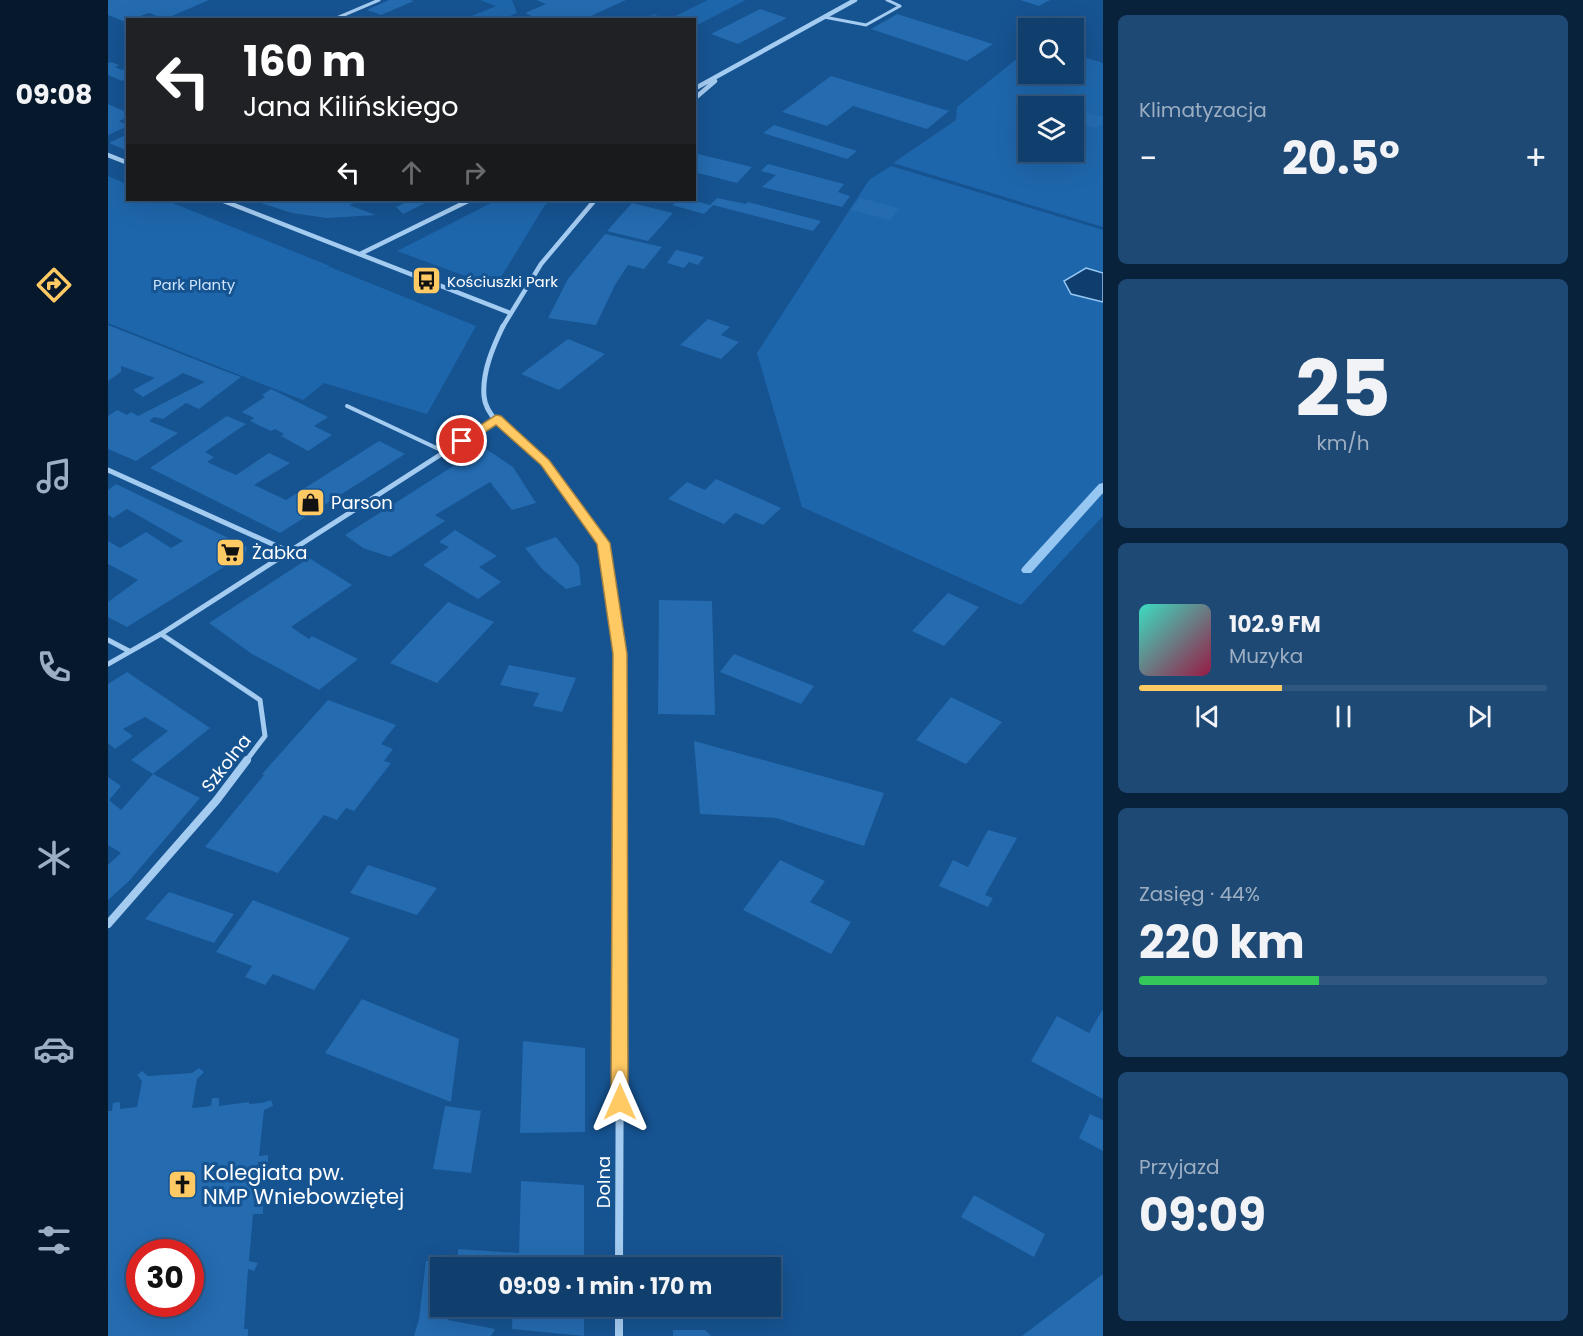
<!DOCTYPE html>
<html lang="pl">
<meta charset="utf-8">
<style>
:root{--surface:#103e6d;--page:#1e4975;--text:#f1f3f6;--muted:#9caec2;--line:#305780;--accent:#ffc964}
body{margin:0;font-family:Poppins,sans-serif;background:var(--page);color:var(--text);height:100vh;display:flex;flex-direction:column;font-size:22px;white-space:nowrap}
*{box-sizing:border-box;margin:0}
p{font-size:20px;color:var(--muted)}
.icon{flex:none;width:33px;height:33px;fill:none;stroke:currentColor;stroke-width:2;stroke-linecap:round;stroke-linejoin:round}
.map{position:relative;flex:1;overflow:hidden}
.details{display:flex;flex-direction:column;gap:15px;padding:15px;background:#09223c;width:480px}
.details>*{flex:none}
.guide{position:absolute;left:18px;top:18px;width:570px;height:183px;border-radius:0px;box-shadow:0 6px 24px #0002,0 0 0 2px var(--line);background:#202124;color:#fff;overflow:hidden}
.controls{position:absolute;left:910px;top:18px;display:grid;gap:12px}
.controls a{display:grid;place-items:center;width:66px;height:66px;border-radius:0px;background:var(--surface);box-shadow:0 6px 24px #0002,0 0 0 2px var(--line);font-size:30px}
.speed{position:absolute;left:18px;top:1239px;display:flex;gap:12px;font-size:30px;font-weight:700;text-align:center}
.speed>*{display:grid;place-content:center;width:78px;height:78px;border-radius:50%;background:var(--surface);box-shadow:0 6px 24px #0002,0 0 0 2px var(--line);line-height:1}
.speed .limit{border:9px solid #d22;background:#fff;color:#111}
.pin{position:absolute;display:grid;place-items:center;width:51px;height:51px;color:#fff;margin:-26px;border:3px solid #fff;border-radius:50%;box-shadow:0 2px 6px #0007}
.me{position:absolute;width:66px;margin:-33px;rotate:0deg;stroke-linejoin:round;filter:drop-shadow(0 0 4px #0008)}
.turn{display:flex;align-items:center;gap:21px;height:126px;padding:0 18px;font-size:27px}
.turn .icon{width:78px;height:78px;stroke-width:2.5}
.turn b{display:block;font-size:42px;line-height:51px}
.lanes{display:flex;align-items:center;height:57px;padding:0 18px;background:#0003;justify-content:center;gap:30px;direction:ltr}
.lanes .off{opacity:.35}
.big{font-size:45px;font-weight:700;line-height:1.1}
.details .widget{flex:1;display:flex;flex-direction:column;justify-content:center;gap:9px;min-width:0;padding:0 21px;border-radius:9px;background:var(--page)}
.details .dial{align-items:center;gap:0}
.dial b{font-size:78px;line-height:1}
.song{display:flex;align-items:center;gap:18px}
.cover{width:72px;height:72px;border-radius:9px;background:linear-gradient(135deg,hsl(170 70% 55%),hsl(340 70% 35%))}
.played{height:6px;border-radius:3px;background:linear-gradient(90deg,var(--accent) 35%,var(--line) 35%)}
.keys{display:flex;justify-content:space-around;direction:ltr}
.heat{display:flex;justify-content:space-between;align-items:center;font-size:33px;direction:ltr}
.charge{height:9px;border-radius:4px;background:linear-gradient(90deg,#34c759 44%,var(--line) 0)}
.trip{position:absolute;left:322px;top:1257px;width:351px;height:60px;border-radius:0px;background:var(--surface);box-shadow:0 6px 24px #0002,0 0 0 2px var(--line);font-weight:700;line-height:60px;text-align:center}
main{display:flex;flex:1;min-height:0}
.menu{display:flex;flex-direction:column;width:108px;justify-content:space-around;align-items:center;background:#06192c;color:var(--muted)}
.menu .icon{width:42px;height:42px}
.menu .selected{color:var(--accent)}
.menu b{font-size:27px;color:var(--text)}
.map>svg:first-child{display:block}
.green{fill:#1e66ab;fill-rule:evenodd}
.water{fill:#0e3d6e;stroke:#96c7f3;stroke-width:1.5}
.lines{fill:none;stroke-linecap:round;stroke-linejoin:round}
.stream{fill:#96c7f3;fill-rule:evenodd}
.building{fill:#246bb0;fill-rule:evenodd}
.lane-far1{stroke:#a4cbf0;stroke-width:3}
.lane{stroke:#a4cbf0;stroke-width:4}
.street-far2{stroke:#a4cbf0;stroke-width:4.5}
.street-far1{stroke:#a4cbf0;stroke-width:5}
.street{stroke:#a4cbf0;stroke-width:8}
.route{fill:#ffc964;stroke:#a68341;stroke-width:1.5}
.labels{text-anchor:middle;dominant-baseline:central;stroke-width:6;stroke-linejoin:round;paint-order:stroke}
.far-poi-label{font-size:15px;fill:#fff;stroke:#165391;text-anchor:start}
.far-park-label{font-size:15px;fill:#cbe4fc;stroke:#165391}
.poi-label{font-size:18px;fill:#fff;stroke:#165391;text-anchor:start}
.street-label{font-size:18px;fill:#fff;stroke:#165391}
.near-poi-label{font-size:21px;fill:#fff;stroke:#165391;text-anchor:start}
</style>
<main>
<nav class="menu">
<b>09:08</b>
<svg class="icon selected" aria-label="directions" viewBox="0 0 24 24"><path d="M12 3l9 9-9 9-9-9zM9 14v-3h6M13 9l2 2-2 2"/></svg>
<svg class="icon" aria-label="music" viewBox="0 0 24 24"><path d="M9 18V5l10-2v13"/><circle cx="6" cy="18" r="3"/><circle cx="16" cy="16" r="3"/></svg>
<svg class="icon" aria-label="phone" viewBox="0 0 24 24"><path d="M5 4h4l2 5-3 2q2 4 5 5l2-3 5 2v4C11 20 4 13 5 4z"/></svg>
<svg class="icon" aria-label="climate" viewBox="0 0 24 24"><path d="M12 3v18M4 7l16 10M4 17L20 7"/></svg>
<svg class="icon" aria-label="car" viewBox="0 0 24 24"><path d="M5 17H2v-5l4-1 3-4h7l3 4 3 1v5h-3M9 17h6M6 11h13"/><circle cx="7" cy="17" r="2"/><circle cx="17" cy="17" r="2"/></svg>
<svg class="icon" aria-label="filters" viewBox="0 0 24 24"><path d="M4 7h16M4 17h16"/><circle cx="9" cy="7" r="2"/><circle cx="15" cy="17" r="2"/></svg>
</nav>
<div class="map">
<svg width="995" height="1336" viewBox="0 0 995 1336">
<rect width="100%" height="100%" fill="#165391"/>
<path class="green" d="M372 0H404L409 13 395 19H356L388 6Z
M600 0H638L587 26 586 20 563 19 549 15 535 19 547 14 561 19Z
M921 49V74H966V54L995 63V227L785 163 848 120 849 107ZM921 106H966V152H921Z
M783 166 995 230V516L913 605 694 507 649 353 761 180Z
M0 176 19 184 20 200H57L222 266 217 270 222 267 368 326 319 414 216 383 195 400 0 323Z
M389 200H443L437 205 387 287 289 251Z"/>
<path class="water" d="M978 268 995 273V302L963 294 956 281Z"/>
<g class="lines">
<path class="stream" d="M995 483V493L923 573H915L913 570 915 567 991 484Z"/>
</g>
<path class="building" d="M0 0H101L57 19 41 13 20 20V23L0 15Z
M281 0H302L306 1 273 15 259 10Z
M428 0H518L476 19 472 17 467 20H433L417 13 438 4Z
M912 0H942L931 6Z
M652 9 679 18 630 44 603 34Z
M789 14 885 44 859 61 763 29Z
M3 62 11 65 7 67 14 70 20 68V78L14 81 0 75V63Z
M723 76 841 111 819 129 745 106 719 126 674 112Z
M0 104 20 113V117L11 121 20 126 0 135Z
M975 112 995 117V125L987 128 967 123 966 115Z
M666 125 749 151 739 159 655 133Z
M20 134V151L1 143Z
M586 153 644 167 629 183 586 172Z
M660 164 736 184 730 192 742 196 734 207 654 187 668 175 653 171Z
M609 198 638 204 640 202 713 221 705 231 605 205 596 214 564 205 570 200H583L602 205Z
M752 198 792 208 782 220 742 210Z
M144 200H254L241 205 268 215 219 218 184 213Z
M303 200H323L295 214 288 207Z
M524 203 565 213 540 241 499 231Z
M497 234 554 247 536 269 520 265 507 285 488 325 440 318 460 279Z
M568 250 573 251 596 257 590 265 581 262 576 268 559 263Z
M600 319 622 327 613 335 631 342 613 359 572 345Z
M0 325 114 370 133 377 91 409 78 403 55 419 46 417 41 421 70 433 28 461 0 449V416L9 410 19 415 23 412 30 416 97 382 75 373 35 397 25 390 47 378 13 366V372L0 381Z
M460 339 497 354 451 390 413 374Z
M163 389 220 417 206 426 224 435 200 451 173 436 176 434 167 429 163 431 142 421 146 418 134 412 157 397 154 395Z
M119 416 138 424 97 452 106 457 99 462 128 475 161 453 182 463 146 485 178 500 271 441 297 454 172 533 42 468Z
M375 447 405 467 428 503 404 510 382 482 327 515 337 521 282 557 255 548 237 535Z
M608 479 673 508 655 525 627 513 616 524 560 499 579 482 597 490Z
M8 484 139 547 137 554 19 627 0 617V602L30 580 0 564V541L12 548 38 532 63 548 75 541 19 509 5 518 0 515V490Z
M347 530 389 556 371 567 393 582 370 599 315 565 341 547 331 542Z
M448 537 471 566 473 585 458 589 434 569 417 548Z
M201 558 244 585 183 627 201 639 204 636 250 659 211 690 144 654 101 623Z
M840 593 871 607 836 646 804 631Z
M551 600 604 601 607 715 550 714Z
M340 602 386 622 329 683 282 663Z
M626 654 706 686 693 704 612 672Z
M401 665 468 678 454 712 425 706 431 693 392 685Z
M19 672 102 728 45 774 23 760 60 731 37 717 15 729 25 736 7 749 0 743V684Z
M843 697 894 722 858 764 808 740Z
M220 700 288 725 273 744 285 749 276 761 283 763 246 811 238 808 229 820 216 815 170 873 97 847 156 775 154 774Z
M586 741 776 793 756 846 668 818 592 814Z
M45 774 92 798 21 881 0 900V865L13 853 0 845V777L13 786 1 800 13 810Z
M880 830 909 838 877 895 885 898 880 907 831 886 845 860 860 867Z
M672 860 717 881 702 902 743 922 723 954 635 910Z
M260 865 329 888 309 915 242 893Z
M61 892 126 914 106 943 37 919Z
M145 900 242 938 206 990 165 974 157 985 137 977 144 966 108 952Z
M254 999 351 1039 343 1102 217 1053Z
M995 1009V1099L923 1061 949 1016 981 1033Z
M415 1041 477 1048V1132L412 1133Z
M91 1068 96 1072 89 1079 84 1108 103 1106 104 1098H111V1106L141 1102V1104L154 1103 163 1100 165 1106 156 1110 151 1156 160 1155V1162H150L146 1207 155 1206V1214H145L141 1261 150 1263 146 1271 140 1269 136 1329H140V1336H0V1111H4L5 1103 12 1102V1109L29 1107 34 1081 29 1075 34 1071 40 1076 84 1073ZM32 1252H82V1304H32Z
M337 1106 373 1111 363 1173 325 1169Z
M982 1114 995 1120V1151L971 1138Z
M413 1181 476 1185V1268H349L350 1249 411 1253Z
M866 1195 937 1234 926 1257 853 1217Z
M318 1261 347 1263V1268H333V1306H342L340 1320 387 1329 383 1336H306L311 1319Z
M995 1274V1336H914Z
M405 1306H476V1336L404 1329Z
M565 1330H597L603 1336H565Z"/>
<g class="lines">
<path class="lane-far1" d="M716 17 758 25 792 6 779 0
M224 20 271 0"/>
<path class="lane" d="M239 406 337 452"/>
<path class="street-far2" d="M586 89 747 0
M586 99 607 81
M0 155 20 163
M113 200 402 313
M252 254 362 200
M394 328 433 264 487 200"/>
<path class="street-far1" d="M395 326C385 347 374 372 376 396 378 422 413 440 430 456 447 472 490 526 496 548 514 613 513 695 513 761
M0 470 182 552
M53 634 152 700 157 736 138 761
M0 640 21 651
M0 664 53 634 388 419"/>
<path class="street" d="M0 924 108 801 139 760
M511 1268 513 760
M511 1306V1336"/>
</g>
<path class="route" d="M388 415 393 416 441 460 502 543 519 654 520 1102 518 1108 512 1110 505 1108 503 1102 505 654 489 544 433 465 388 425 358 444 354 445 348 441Z"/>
<defs>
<symbol id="bus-square" viewBox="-11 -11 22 22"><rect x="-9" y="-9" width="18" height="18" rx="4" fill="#ffc964" stroke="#165391"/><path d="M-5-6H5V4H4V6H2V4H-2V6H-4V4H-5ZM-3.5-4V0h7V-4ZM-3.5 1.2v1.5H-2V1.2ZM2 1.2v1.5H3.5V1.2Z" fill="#111"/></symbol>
<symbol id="shop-square" viewBox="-11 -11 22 22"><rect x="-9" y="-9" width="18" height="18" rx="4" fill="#ffc964" stroke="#165391"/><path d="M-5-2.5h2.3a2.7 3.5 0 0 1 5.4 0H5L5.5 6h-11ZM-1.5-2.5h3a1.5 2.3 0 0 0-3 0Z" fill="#111"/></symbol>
<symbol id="supermarket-square" viewBox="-11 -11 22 22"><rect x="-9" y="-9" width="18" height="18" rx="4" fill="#ffc964" stroke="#165391"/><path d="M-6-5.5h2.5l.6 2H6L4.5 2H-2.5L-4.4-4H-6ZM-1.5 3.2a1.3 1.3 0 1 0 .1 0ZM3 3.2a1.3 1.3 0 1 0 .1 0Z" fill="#111"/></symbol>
<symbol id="church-square" viewBox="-11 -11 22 22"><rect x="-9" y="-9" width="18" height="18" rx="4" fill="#ffc964" stroke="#165391"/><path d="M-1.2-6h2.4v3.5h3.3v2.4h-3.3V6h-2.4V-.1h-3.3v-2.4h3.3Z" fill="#111"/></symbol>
</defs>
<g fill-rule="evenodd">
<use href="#bus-square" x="302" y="264" width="33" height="33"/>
<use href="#shop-square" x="186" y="486" width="33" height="33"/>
<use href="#supermarket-square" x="106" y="536" width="33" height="33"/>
<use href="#church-square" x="58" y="1168" width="33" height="33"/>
</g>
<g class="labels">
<g class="far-poi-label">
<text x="339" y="281">Kościuszki Park</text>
</g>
<g class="far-park-label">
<text x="86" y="284">Park Planty</text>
</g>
<g class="poi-label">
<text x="223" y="502">Parson</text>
<text x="144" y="552">Żabka</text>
</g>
<g class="street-label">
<text transform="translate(118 763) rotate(-52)">Szkolna</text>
<text transform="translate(495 1182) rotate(-90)">Dolna</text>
</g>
<g class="near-poi-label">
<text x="95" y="1172">Kolegiata pw.<tspan x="95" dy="24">NMP Wniebowziętej</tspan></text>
</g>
</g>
</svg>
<div class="controls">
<a><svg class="icon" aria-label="search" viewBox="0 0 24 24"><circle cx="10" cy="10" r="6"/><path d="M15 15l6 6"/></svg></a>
<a><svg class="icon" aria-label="layers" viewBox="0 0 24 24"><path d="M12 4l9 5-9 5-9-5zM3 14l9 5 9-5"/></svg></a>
</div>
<div class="speed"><div class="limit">30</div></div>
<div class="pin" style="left:354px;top:441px;background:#d93025"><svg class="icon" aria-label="arrive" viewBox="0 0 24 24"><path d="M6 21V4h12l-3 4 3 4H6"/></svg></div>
<svg class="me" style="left:512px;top:1102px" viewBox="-20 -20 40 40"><path d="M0-17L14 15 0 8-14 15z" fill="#ffc964" stroke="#fff" stroke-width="4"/></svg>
<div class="trip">09:09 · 1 min · 170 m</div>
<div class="guide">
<div class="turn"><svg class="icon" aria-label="left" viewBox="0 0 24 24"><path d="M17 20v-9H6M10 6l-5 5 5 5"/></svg><div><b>160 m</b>Jana Kilińskiego</div></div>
<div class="lanes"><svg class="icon" aria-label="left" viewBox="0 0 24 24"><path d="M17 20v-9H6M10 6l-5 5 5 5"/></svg><svg class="icon off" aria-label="ahead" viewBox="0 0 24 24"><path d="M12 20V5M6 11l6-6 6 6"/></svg><svg class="icon off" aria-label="right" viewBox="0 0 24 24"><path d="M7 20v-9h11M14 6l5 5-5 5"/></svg></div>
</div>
</div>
<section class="details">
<div class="widget"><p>Klimatyzacja</p>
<div class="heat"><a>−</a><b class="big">20.5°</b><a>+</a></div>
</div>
<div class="widget dial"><b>25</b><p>km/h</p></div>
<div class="widget">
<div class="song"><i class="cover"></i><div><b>102.9 FM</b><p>Muzyka</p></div></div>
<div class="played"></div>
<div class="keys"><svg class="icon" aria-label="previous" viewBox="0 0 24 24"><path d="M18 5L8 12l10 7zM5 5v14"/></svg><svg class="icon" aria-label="pause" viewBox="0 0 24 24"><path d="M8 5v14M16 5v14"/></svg><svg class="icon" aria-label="next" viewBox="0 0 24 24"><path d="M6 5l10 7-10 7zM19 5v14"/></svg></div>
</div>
<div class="widget"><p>Zasięg · 44%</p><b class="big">220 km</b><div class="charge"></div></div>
<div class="widget"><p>Przyjazd</p><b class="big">09:09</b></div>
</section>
</main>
